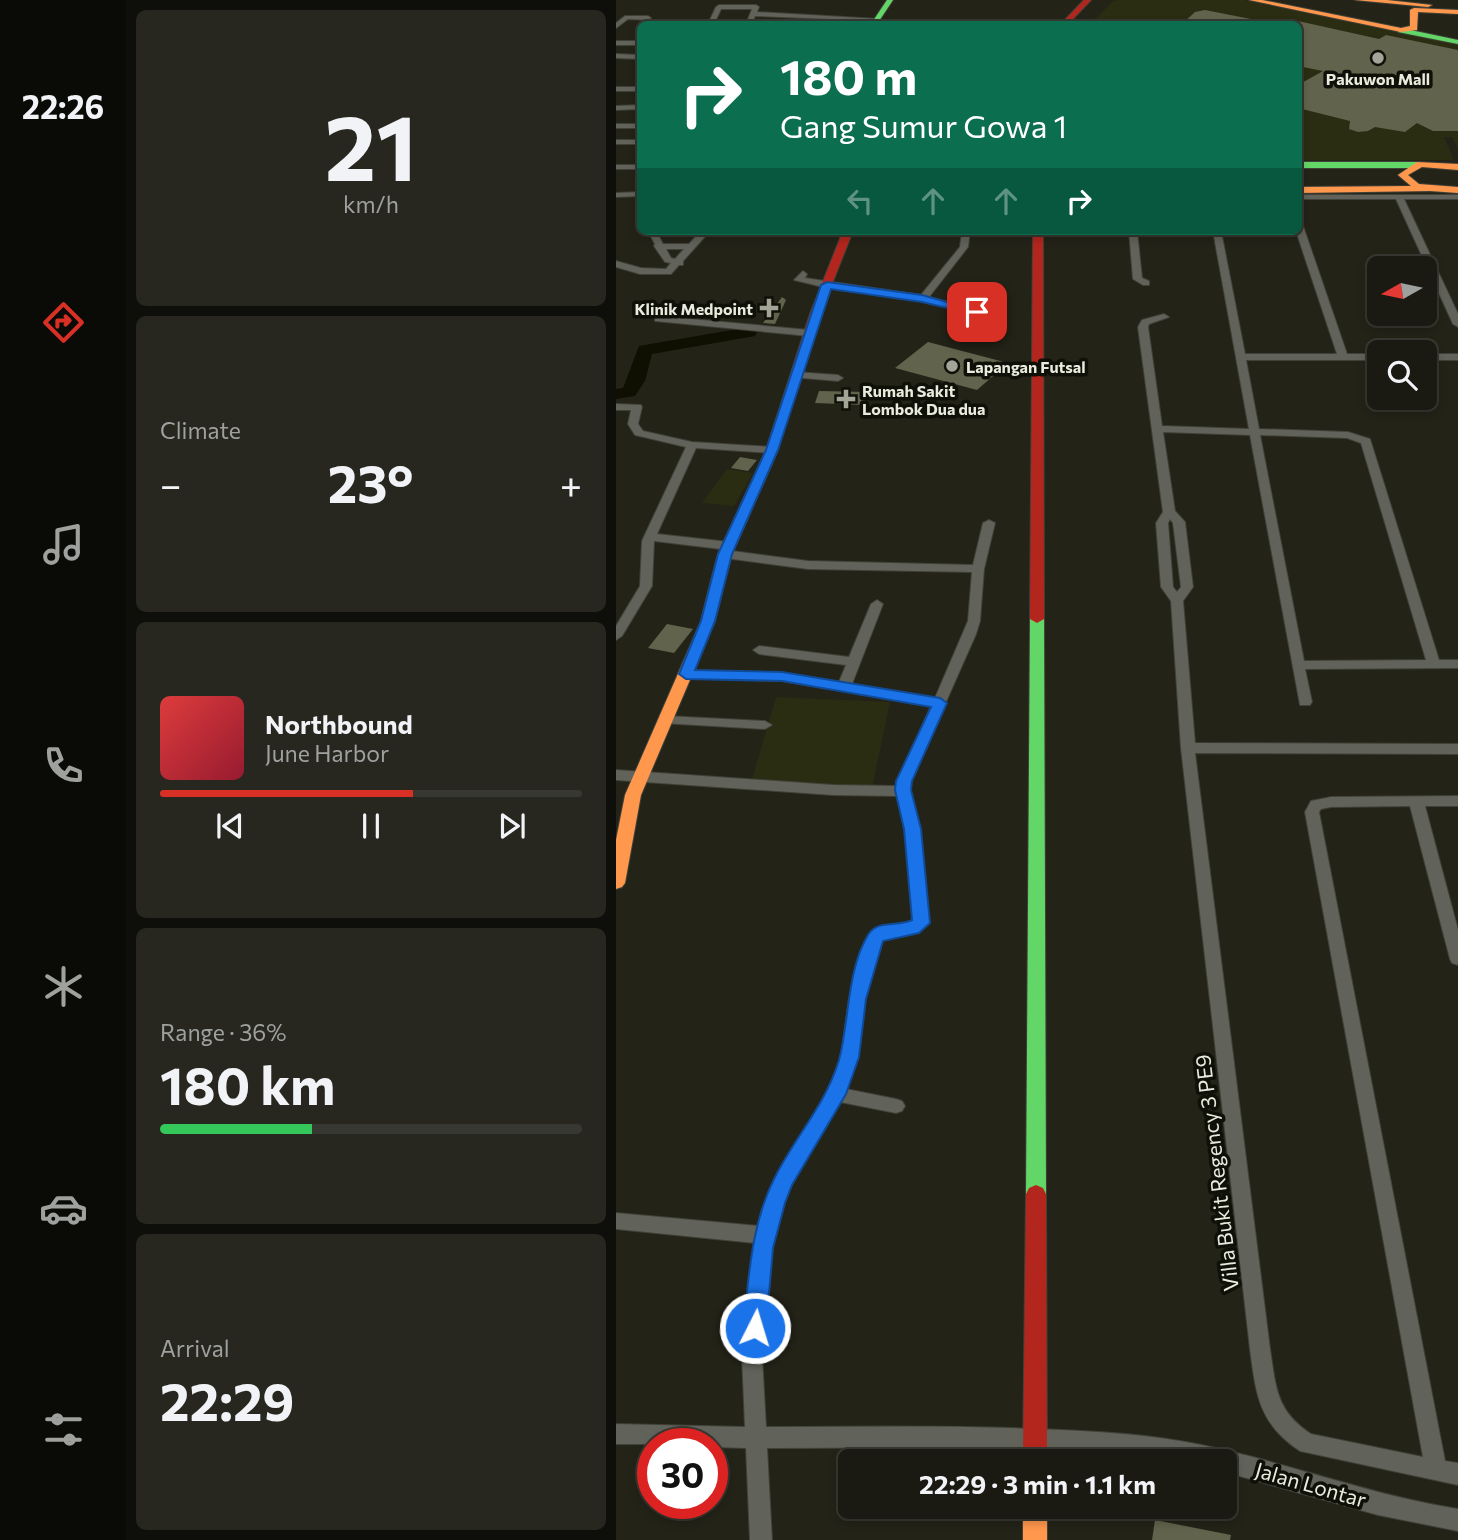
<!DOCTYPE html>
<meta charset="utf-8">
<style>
:root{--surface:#1a1a12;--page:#272720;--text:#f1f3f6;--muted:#9fa19f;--line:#383832;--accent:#d93025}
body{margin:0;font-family:Commissioner,sans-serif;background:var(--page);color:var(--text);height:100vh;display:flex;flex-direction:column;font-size:26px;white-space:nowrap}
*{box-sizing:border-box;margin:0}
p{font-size:23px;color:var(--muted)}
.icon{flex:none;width:38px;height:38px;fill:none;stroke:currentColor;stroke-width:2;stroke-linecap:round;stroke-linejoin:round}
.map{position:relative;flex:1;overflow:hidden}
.sheet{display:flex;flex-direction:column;gap:10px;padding:10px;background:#0e0e0a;width:490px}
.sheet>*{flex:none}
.banner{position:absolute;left:21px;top:21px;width:665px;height:214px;border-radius:10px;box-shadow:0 4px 10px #0003,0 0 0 2px var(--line);background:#0b6e4f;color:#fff;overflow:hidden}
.needle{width:46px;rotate:261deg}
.controls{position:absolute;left:751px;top:256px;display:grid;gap:14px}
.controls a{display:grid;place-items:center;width:70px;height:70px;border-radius:10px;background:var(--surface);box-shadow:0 4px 10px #0003,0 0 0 2px var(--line);font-size:35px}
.speed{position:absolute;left:21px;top:1428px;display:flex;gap:14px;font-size:35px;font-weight:700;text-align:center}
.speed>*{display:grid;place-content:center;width:91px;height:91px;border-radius:50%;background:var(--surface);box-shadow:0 4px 10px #0003,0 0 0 2px var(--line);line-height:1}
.speed .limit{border:10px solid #d22;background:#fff;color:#111}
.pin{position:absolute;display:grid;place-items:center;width:60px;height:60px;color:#fff;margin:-30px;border-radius:14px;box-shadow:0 4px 10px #0006}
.me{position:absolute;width:77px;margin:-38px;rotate:5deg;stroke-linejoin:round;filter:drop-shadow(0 0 5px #0008)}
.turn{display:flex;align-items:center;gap:24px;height:147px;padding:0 28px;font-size:32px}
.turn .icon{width:91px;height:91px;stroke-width:2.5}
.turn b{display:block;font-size:49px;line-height:60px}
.lanes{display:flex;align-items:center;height:66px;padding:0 28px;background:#0003;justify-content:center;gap:35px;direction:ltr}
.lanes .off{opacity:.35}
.big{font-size:52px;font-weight:700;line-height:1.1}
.sheet .card{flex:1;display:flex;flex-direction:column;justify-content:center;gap:10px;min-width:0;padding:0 24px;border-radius:10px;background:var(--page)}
.sheet .dial{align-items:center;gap:0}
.dial b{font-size:91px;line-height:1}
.song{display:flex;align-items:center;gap:21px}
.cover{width:84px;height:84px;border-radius:10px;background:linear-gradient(135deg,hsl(0 70% 55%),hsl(350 70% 35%))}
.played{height:7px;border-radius:4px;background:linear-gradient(90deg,var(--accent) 60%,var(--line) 60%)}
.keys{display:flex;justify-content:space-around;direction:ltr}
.heat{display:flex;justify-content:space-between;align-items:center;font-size:38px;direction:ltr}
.charge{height:10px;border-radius:5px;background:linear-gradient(90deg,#34c759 36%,var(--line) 0)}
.trip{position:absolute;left:222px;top:1449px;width:399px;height:70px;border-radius:10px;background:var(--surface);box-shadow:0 4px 10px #0003,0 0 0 2px var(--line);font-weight:700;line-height:70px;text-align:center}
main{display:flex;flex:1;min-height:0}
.dock{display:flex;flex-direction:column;width:126px;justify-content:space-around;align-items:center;background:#0a0a07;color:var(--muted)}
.dock .icon{width:49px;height:49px}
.dock .active{color:var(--accent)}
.dock b{font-size:32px;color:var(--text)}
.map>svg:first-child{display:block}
.built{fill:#2b2d12}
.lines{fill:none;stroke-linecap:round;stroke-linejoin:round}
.river{fill:#0f0f02;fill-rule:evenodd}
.building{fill:#62634c}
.street-casing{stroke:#404138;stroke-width:2}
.fast-casing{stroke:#404138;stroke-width:2}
.slow-casing{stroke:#404138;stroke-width:2}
.jam-casing{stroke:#404138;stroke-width:2}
.street{fill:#616259;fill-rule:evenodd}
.fast{fill:#63d668;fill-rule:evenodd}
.slow{fill:#ff974d;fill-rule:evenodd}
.jam{fill:#b3261e;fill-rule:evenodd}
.route{fill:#1a73e8;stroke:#114b97;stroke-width:2}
.poi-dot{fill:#a4a599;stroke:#0f1007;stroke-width:2.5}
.labels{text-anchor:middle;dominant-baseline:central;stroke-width:7;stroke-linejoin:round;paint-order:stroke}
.far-poi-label{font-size:16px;font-weight:bold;fill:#eaebde;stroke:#0f1007;text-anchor:start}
.near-street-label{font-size:21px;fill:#eaebde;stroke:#0f1007}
</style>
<main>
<nav class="dock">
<b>22:26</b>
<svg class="icon active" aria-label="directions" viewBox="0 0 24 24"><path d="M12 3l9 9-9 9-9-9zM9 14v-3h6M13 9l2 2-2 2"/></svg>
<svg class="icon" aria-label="music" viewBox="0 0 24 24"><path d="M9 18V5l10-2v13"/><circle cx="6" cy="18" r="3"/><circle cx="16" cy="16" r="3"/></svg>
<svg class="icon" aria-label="phone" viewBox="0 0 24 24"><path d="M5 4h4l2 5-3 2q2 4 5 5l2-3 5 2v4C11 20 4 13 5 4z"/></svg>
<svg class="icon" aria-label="climate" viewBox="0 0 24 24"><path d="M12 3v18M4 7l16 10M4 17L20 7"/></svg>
<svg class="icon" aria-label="car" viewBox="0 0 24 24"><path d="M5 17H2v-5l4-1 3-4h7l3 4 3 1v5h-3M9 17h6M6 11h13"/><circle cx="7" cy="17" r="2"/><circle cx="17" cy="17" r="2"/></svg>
<svg class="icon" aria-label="filters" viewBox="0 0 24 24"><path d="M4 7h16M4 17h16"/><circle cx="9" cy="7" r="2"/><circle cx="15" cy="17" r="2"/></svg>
</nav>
<section class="sheet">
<div class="card dial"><b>21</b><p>km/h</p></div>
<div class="card"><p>Climate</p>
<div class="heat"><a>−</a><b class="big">23°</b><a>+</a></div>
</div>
<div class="card">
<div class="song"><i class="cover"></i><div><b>Northbound</b><p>June Harbor</p></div></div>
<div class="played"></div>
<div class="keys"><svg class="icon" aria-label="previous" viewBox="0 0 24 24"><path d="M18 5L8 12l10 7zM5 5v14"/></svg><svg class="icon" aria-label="pause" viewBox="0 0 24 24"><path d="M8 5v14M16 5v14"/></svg><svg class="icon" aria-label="next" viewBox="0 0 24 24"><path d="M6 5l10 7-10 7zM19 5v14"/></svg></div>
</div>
<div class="card"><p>Range · 36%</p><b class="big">180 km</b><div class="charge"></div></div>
<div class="card"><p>Arrival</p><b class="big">22:29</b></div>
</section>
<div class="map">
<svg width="842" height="1540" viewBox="0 0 842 1540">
<rect width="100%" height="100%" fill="#232318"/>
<path class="built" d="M502 0H628L842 44V149L836 137H828L838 160H683L682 24H474L497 1Z
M111 469 137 473 118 506 86 503Z
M160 697 274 702 256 788 135 783Z"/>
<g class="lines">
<path class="river" d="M133 327 139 328 141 332 139 336 36 354 29 381 19 396 0 399V389L7 388 23 346Z"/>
</g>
<path class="building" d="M589 10 640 20V24H566L579 12Z
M682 21 763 39 770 35 842 50V131H817L801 123 789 132 759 127 752 131 742 132 733 129 734 121 682 108V85L707 71 682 66Z
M166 297 170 300 159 324 147 323Z
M312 342 392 363 361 390 279 368Z
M203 391 251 392 248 405 199 403Z
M124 457 141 460 132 471 115 468Z
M51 624 77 629 58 653 32 648Z
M539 1520 615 1535 614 1540H536Z"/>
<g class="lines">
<defs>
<path id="street" d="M103 5H140L143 7 141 12 264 19 261 21 139 16 136 24H130L136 9H105L98 24H92L100 7Z
M9 16H32L35 18 32 20 12 19 0 28V23Z
M0 41H24V45H0Z
M0 54 24 55V59L0 58Z
M0 87H24V91H0Z
M24 105V109L0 110V106Z
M0 124H24V128H0Z
M0 140H24V144H0Z
M0 165H24V169H0Z
M24 192V196L0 197V193Z
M682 195H842V199H788L842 314V327L837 324 780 199H682Z
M682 221 686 223 731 354H763V360H630L643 429 732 432 754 439 823 660H842V668L689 669 696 702 694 705H684L634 435 547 432 559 511 569 522 577 587 567 601 579 743 842 744V754L579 753 654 1349C660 1388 660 1411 695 1434L807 1457 689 812 695 801 715 797 842 796V806H809L842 930V965L836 963 834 959 794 806 715 807 705 809 703 812 829 1461 842 1463V1485L684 1451C643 1424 640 1395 634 1349L565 748 555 601 545 587 540 523 547 512 522 327 526 320 548 314 553 317 533 324 532 327 546 426 633 429 597 231H605L629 354H721L680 231H682ZM644 435 731 438 745 443 810 660 688 661ZM554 519 557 523 565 587 561 592 557 587 552 523Z
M32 231H40L47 244H73L85 231H94L67 261V265H63L55 274H24L0 267V261L25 268 50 269 55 263 49 262 38 246 39 244ZM50 249H68L59 259 55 258Z
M193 231H226L235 234 231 237 197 234Z
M346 231H354L352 247 313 297 364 310V314L307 301 211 288 178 280 187 271 191 274 189 278 305 295 344 247Z
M513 231H521L526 278 533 281V285H527L517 279Z
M42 316 193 330 198 333 193 336 39 321V317Z
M808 354H842V360H808Z
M179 372 222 375 227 378 222 381 175 377V373Z
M0 404 25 405 26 407 22 424 27 431 76 442 156 447 161 450 156 453 80 448 41 534 113 542 119 546 113 550 38 541 36 586 6 636 0 640V626L24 586 26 541 70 447 19 435 12 424 15 410H0Z
M373 520 379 523 368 569 364 621 360 634 295 781 294 791 303 829 313 923C301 939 281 931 266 941L249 999 241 1057 230 1089 280 1099 286 1101 289 1106 286 1111 280 1113 224 1102 175 1184 158 1235 146 1356 150 1427C240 1427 330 1425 421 1429 468 1431 517 1433 564 1441 658 1457 747 1494 842 1509V1531L762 1515 609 1472V1461C550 1461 492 1453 434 1450 339 1446 245 1448 151 1448L156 1540H134L130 1448 96 1447V1444H0V1424L129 1427 126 1356 139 1243 0 1229V1213L143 1226 161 1175 212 1092 225 1057 233 999 251 938C262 922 281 928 297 921L289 829 281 796 217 795 0 780V770L217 785 280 786 315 706 166 681 70 678 63 674 70 670 166 673 223 682 230 665 143 654 137 650 143 646 233 657 255 604 261 600 267 604 236 684 319 698 352 621 356 572 192 569 109 558 103 554 109 550 192 561 357 565 367 523Z
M50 716 149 721 156 725 149 729 45 723 43 720 45 717Z"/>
<path id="fast" d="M271 0H277L261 24H255Z
M785 28 842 40V44L782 32Z
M682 162H800L804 165 800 168H682Z
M421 615 428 619 430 1194 427 1200 420 1203 413 1200 410 1194 414 619Z"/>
<path id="slow" d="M633 0H646L785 28 794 26V10L798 8 842 10V14L802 12 801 30 785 32Z
M739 0H771L816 5 812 7Z
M801 162 842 164V170L806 167 792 175 803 184 842 187V193L814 191 682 193V187L795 186 782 175Z
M99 588 106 592 99 621 25 795 9 883 6 887 0 889V840L9 795 85 621 92 592Z
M407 1507H431V1540H407Z"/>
<path id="jam" d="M468 0H475L452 24H445Z
M227 231H237L204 314 162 450 116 554 106 592 99 596 94 595 92 592 102 554 150 450 194 314Z
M417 231H427L428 619 421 623 414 619Z
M420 1185 427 1188 430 1194 431 1461H407L410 1194 413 1188Z"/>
</defs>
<use href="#street" class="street-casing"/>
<use href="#fast" class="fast-casing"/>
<use href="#slow" class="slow-casing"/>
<use href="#jam" class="jam-casing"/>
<use href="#street" class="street"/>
<use href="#fast" class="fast"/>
<use href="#slow" class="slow"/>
<use href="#jam" class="jam"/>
</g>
<path class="route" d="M211 282 306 295 367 312 361 315 306 302 215 289 162 450 116 554 99 621 79 670 166 672 324 698 331 703 296 781 295 790 305 829 314 923 303 933 267 941 250 999 243 1057 230 1094 176 1185 169 1203 157 1248 150 1328 147 1336 139 1339 131 1336 127 1328C133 1277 135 1224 159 1177 179 1137 210 1104 223 1060 233 1023 231 969 252 935 262 919 282 927 296 920L288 829 279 790 280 781 315 707 166 681 70 679 63 674 85 621 102 554 150 450 205 285Z"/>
<g class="poi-dot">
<circle cx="762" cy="58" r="7"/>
<path d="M149.5 297.5h7v7h7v7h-7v7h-7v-7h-7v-7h7z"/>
<circle cx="336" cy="366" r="7"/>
<path d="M226.5 388.5h7v7h7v7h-7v7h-7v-7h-7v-7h7z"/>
</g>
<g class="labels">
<g class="far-poi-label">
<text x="762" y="78" text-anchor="middle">Pakuwon Mall</text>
<text x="137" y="308" text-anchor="end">Klinik Medpoint</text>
<text x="350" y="366">Lapangan Futsal</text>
<text x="246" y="390">Rumah Sakit<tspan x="246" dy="18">Lombok Dua dua</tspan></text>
</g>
<g class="near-street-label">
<text transform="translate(600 1173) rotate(-97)">Villa Bukit Regency 3 PE9</text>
<text transform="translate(695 1484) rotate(16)">Jalan Lontar</text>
</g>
</g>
</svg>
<div class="controls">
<a><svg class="needle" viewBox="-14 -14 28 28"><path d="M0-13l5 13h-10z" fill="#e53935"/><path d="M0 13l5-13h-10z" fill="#9fa19f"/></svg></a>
<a><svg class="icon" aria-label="search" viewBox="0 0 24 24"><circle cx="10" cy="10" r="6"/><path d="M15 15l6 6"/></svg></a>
</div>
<div class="speed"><div class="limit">30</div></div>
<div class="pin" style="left:361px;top:312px;background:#d93025"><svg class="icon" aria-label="arrive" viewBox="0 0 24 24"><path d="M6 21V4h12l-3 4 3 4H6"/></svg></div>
<svg class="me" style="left:139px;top:1328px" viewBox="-20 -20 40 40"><circle r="17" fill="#1a73e8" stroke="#fff" stroke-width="3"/><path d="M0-11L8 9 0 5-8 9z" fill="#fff"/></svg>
<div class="trip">22:29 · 3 min · 1.1 km</div>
<div class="banner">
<div class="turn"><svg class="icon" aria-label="right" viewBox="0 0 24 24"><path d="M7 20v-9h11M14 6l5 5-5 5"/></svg><div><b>180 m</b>Gang Sumur Gowa 1</div></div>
<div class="lanes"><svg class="icon off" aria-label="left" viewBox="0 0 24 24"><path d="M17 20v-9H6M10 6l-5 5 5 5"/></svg><svg class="icon off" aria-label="ahead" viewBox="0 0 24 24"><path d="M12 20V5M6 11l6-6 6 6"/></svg><svg class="icon off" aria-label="ahead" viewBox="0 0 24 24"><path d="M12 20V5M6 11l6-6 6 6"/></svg><svg class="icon" aria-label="right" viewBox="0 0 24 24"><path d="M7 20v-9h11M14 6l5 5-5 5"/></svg></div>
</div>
</div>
</main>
